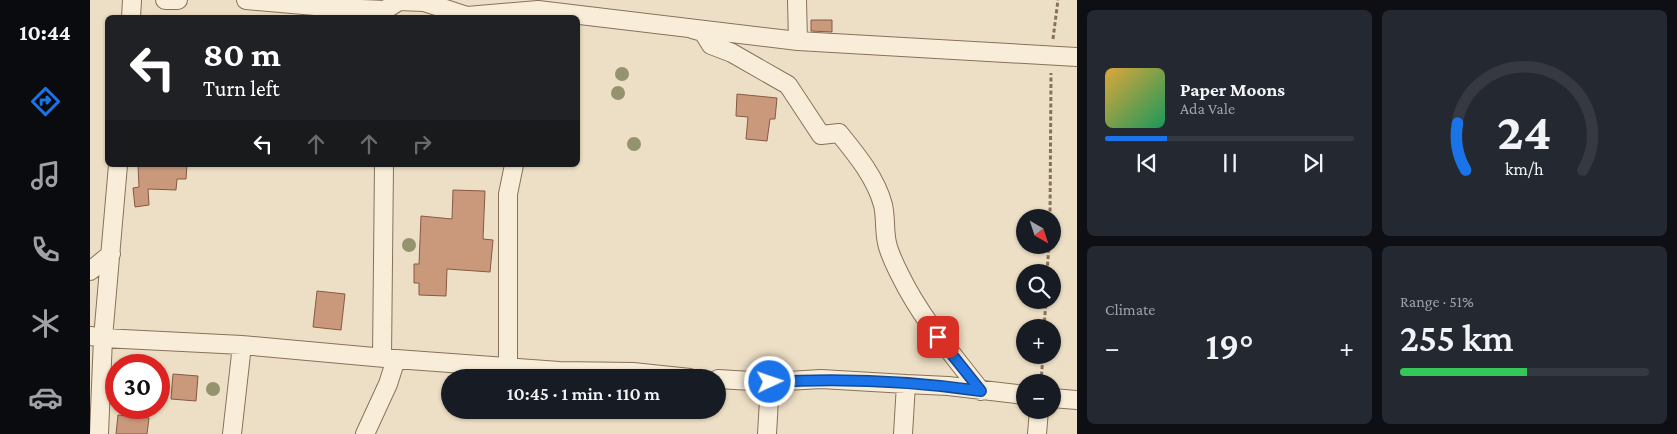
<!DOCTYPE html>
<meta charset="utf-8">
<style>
:root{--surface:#171b24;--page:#242831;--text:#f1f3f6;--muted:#9ea1a6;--line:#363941;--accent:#1a73e8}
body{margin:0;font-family:"Crimson Pro",serif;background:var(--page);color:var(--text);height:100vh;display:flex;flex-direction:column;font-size:19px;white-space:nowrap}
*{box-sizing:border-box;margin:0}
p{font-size:16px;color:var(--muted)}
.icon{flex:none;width:28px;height:28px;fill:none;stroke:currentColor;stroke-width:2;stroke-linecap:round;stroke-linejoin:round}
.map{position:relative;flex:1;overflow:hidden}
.drawer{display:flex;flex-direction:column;gap:10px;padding:10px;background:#0d0f14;width:600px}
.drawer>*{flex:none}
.guide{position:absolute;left:15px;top:15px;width:475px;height:152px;border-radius:8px;box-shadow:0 1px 4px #0004;background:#202124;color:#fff;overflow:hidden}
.needle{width:32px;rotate:141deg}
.buttons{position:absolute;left:926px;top:209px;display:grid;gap:10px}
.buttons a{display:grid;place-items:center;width:45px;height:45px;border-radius:50%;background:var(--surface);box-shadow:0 1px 4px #0004;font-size:25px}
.speed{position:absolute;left:15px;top:354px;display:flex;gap:10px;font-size:25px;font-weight:700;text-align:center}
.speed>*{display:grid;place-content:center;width:65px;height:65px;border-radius:50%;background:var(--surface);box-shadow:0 1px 4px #0004;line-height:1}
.speed .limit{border:8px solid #d22;background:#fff;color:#111}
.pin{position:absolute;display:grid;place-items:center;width:42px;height:42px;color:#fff;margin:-21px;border-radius:10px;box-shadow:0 2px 8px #0006}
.me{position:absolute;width:55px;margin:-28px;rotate:87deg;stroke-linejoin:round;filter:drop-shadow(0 0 4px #0008)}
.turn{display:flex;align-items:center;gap:18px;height:105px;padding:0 15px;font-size:22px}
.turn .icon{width:65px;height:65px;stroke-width:2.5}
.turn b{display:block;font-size:35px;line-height:42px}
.lanes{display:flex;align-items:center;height:48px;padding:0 15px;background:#0003;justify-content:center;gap:25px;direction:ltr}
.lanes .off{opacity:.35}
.big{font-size:38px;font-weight:600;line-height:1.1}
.drawer .widget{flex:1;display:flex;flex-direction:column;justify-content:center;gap:8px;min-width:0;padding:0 18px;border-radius:8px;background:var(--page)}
.drawer .dial{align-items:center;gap:0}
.dial svg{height:130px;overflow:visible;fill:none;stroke:var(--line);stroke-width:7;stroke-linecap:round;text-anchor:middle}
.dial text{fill:var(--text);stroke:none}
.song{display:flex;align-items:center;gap:15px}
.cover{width:60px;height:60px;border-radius:8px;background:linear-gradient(135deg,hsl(40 70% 55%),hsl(150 70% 35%))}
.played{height:5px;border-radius:2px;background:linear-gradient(90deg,var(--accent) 25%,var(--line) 25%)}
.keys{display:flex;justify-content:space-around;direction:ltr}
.heat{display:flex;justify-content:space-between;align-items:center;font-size:28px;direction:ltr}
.charge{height:8px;border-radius:4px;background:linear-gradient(90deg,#34c759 51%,var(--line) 0)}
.drawer .tiles{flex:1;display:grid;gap:10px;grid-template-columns:repeat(2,1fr)}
.trip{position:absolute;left:351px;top:369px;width:285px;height:50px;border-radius:25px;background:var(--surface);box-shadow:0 1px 4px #0004;font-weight:600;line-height:50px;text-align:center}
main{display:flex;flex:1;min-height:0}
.dock{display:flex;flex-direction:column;width:90px;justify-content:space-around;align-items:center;background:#090b0e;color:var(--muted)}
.dock .icon{width:35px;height:35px}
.dock .active{color:var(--accent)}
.dock b{font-size:22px;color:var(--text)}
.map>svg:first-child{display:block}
.building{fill:#ca997c;stroke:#865a42}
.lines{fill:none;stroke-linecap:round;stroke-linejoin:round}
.minor-casing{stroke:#88715b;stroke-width:20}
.path{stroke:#88715b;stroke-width:3;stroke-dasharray:4 2.5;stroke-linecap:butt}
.minor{stroke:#f8edd8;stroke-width:18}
.tree{fill:#94936e}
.route-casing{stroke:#114b97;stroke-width:12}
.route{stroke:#1a73e8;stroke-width:9}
</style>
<main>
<nav class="dock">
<b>10:44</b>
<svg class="icon active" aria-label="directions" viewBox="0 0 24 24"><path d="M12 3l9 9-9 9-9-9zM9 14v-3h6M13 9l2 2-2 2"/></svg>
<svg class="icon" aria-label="music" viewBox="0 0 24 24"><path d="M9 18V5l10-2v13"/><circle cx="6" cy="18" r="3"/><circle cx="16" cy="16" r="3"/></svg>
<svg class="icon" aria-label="phone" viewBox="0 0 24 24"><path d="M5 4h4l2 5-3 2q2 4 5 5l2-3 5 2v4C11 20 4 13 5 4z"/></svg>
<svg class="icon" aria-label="climate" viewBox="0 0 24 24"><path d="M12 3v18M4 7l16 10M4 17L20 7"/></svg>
<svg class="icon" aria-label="car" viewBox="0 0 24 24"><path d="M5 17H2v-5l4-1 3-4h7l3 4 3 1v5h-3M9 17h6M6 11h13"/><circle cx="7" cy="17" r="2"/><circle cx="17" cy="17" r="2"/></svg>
</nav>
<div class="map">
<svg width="987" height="434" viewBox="0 0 987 434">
<rect width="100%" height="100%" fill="#eddfc5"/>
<path class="building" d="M721 20H742V32L721 31Z
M647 94 687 98 685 119H680L677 141 656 139 658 117 646 116Z
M48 165H97L96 179H87L86 190 58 189 59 205 45 207 43 188 49 187Z
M363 190 395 191 393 239 403 240 400 272 357 269 356 296 329 295V283H324V264H329L331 216 362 219Z
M227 291 255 294 251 330 223 327Z
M83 374 108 376 106 401 81 399Z
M28 415 59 418 57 434H26Z"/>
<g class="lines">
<defs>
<path id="minor" d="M75 0H88
M156 0 248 8 295 10 309 1 334 2 377 16 448 10 708 41 987 57
M707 0 708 41
M41 18 42 0
M602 29 613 32 621 45 642 53 698 85 731 135 749 133C766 154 786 178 793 205 796 217 794 230 797 243 799 253 805 265 810 275 831 318 862 354 891 391
M0 271 21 254
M0 336 13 338 152 345 306 359 469 371 543 372 600 378
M292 358 294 165
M418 366V194L424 165
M628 379 680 382 731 379 816 384 858 386 935 395
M962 398 987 400
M9 434 13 338 28 165
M142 434 152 345
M275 434 298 384 306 359
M677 434 680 382
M813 434 816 384
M947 434 949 410"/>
</defs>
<use href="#minor" class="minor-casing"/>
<path class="path" d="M963 39 968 0
M960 218 961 73
M957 272 959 245
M954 328 956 300
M951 382 953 355"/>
<use href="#minor" class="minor"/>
</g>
<g class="tree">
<circle cx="532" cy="74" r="7"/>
<circle cx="528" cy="93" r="7"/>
<circle cx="544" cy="144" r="7"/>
<circle cx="319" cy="245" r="7"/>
<circle cx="123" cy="389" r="7"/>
</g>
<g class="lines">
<defs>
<path id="route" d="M680 382C750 378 822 381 891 391L848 337"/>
</defs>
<use href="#route" class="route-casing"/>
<use href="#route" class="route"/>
</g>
</svg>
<div class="buttons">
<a><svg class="needle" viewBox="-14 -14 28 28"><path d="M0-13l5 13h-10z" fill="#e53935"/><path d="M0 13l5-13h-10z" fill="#9ea1a6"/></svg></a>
<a><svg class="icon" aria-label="search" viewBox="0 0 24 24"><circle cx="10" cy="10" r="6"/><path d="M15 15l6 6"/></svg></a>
<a>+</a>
<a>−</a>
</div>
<div class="speed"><div class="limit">30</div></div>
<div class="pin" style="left:848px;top:337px;background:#d93025"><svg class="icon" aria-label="arrive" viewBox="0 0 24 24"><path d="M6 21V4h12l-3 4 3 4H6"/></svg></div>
<svg class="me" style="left:680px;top:382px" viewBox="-20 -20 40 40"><circle r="17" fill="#1a73e8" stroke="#fff" stroke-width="3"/><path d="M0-11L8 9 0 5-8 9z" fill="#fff"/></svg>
<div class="trip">10:45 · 1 min · 110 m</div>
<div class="guide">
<div class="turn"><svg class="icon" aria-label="left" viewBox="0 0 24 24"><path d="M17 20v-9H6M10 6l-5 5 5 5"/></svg><div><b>80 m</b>Turn left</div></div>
<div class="lanes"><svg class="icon" aria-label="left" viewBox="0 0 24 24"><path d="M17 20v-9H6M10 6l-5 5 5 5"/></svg><svg class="icon off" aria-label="ahead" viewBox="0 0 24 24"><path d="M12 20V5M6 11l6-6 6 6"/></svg><svg class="icon off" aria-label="ahead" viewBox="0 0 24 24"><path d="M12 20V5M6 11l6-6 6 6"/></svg><svg class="icon off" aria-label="right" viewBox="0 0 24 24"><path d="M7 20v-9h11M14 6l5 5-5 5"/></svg></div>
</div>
</div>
<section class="drawer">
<div class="tiles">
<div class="widget">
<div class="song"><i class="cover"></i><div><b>Paper Moons</b><p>Ada Vale</p></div></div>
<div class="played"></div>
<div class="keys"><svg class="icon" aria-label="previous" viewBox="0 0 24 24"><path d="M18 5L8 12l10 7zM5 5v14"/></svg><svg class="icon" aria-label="pause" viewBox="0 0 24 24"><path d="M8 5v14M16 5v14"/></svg><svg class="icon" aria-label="next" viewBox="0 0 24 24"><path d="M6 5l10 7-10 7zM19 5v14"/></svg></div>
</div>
<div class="widget dial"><svg viewBox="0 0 100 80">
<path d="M14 69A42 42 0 1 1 86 69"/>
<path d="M14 69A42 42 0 0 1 9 40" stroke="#1a73e8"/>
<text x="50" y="56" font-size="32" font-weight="700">24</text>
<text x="50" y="72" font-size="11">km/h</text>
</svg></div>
<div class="widget"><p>Climate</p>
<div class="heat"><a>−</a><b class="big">19°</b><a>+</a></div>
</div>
<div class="widget"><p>Range · 51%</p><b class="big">255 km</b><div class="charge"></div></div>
</div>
</section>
</main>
